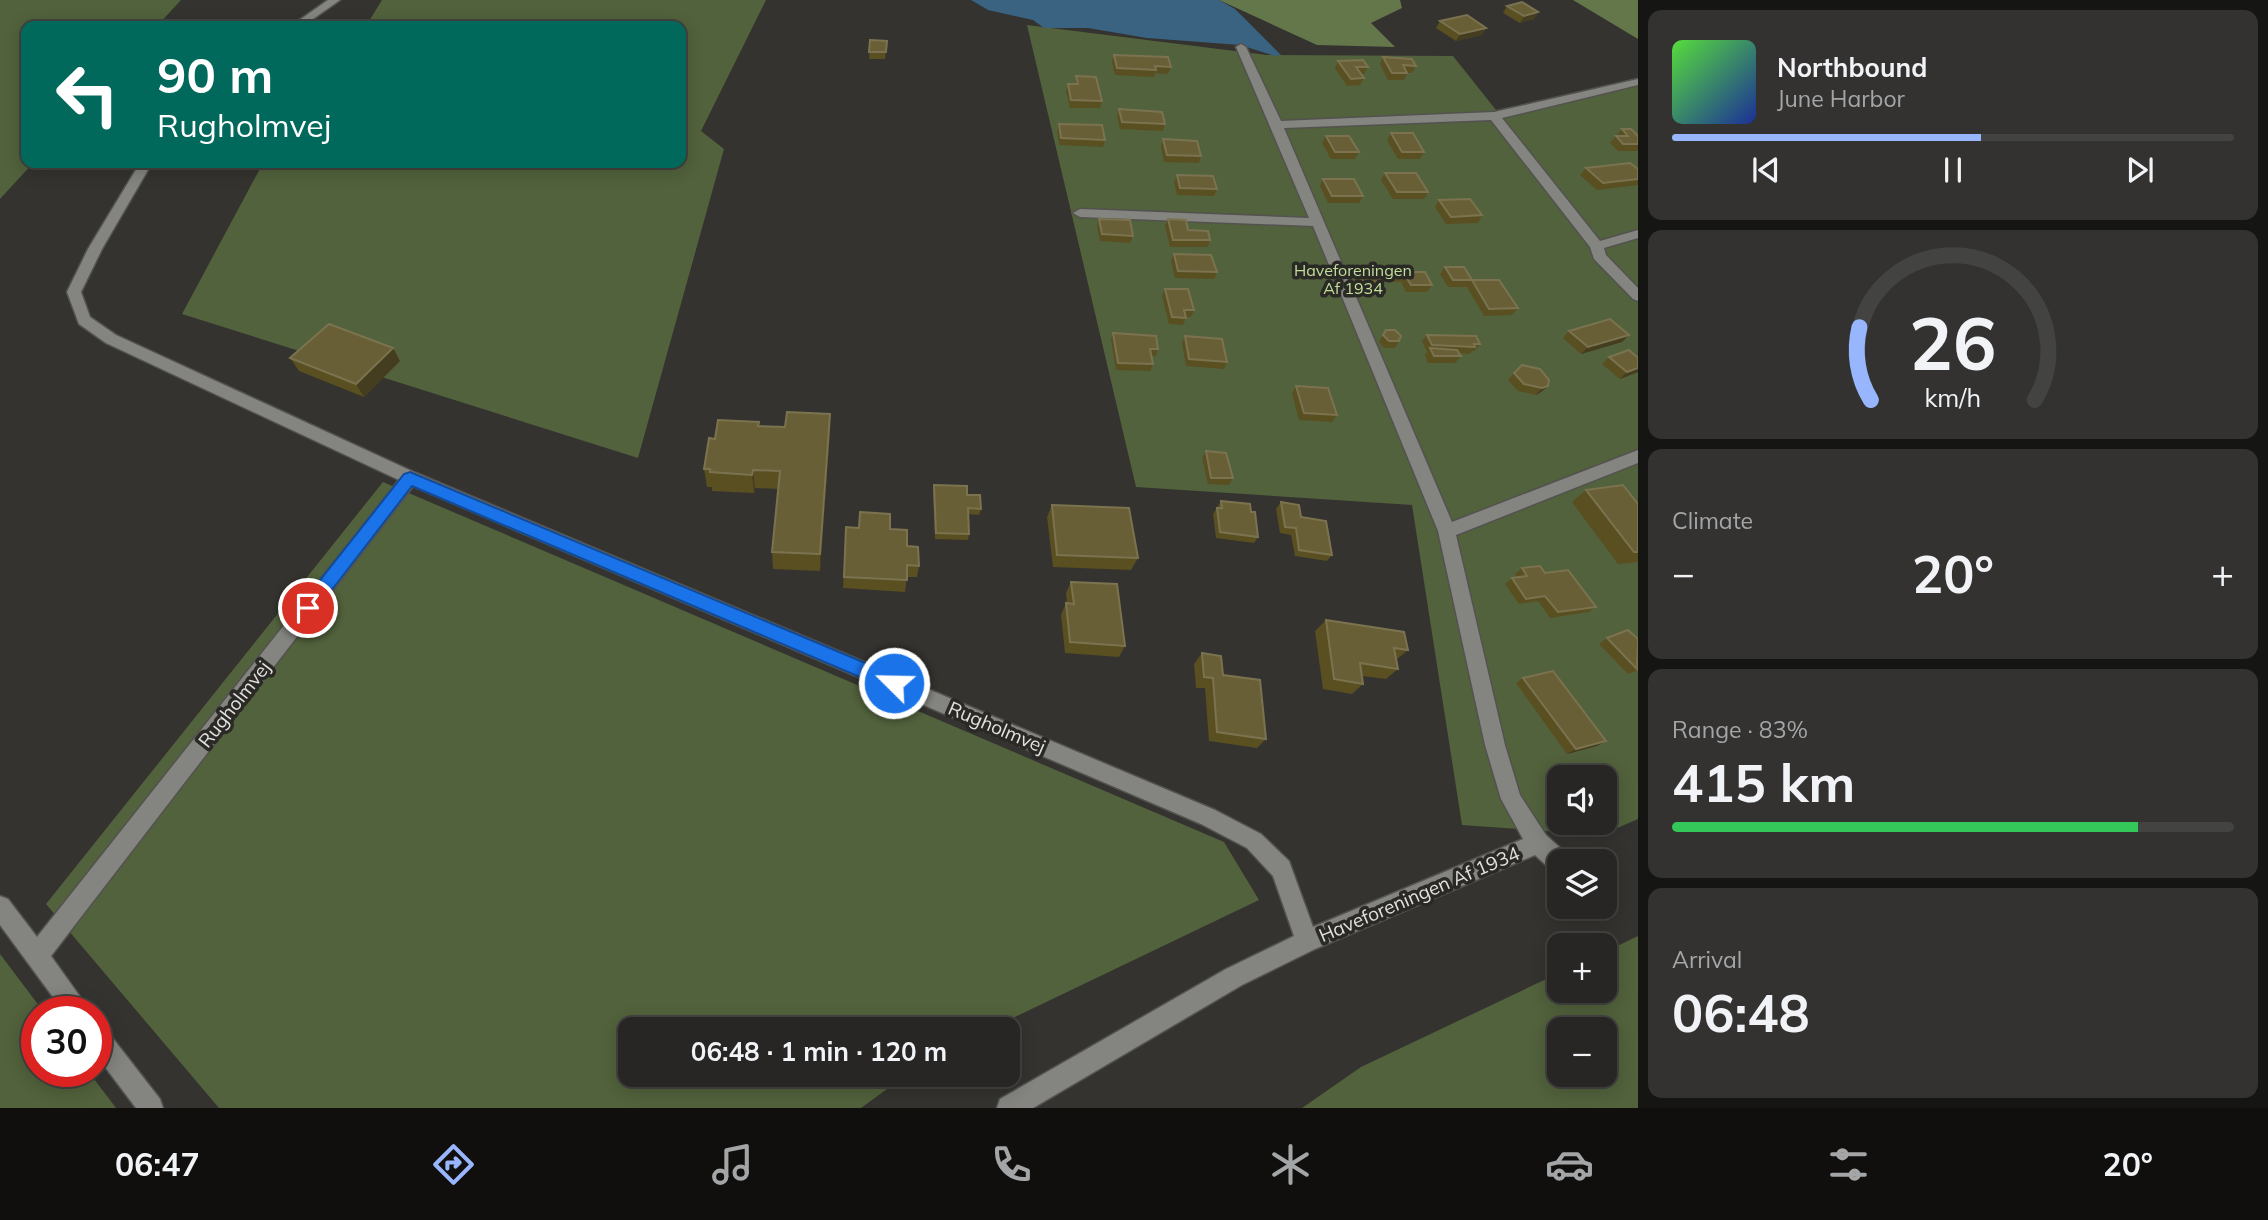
<!DOCTYPE html>
<meta charset="utf-8">
<style>
:root{--surface:#272624;--page:#333231;--text:#f1f3f6;--muted:#a4a5a6;--line:#434341;--accent:#97b6fd}
body{margin:0;font-family:Mulish,sans-serif;background:var(--page);color:var(--text);height:100vh;display:flex;flex-direction:column;font-size:26px;white-space:nowrap}
*{box-sizing:border-box;margin:0}
p{font-size:23px;color:var(--muted)}
.icon{flex:none;width:38px;height:38px;fill:none;stroke:currentColor;stroke-width:2;stroke-linecap:round;stroke-linejoin:round}
.map{position:relative;flex:1;overflow:hidden}
.details{display:flex;flex-direction:column;gap:10px;padding:10px;background:#151514;width:630px}
.details>*{flex:none}
.guide{position:absolute;left:21px;top:21px;width:665px;height:147px;border-radius:14px;box-shadow:0 4px 18px #0003,0 0 0 2px var(--line);background:#00695c;color:#fff;overflow:hidden}
.controls{position:absolute;left:1547px;top:765px;display:grid;gap:14px}
.controls a{display:grid;place-items:center;width:70px;height:70px;border-radius:14px;background:var(--surface);box-shadow:0 4px 18px #0003,0 0 0 2px var(--line);font-size:35px}
.speed{position:absolute;left:21px;top:996px;display:flex;gap:14px;font-size:35px;font-weight:700;text-align:center}
.speed>*{display:grid;place-content:center;width:91px;height:91px;border-radius:50%;background:var(--surface);box-shadow:0 4px 18px #0003,0 0 0 2px var(--line);line-height:1}
.speed .limit{border:10px solid #d22;background:#fff;color:#111}
.pin{position:absolute;display:grid;place-items:center;width:60px;height:60px;color:#fff;margin:-30px;border:4px solid #fff;border-radius:50%;box-shadow:0 2px 7px #0007}
.me{position:absolute;width:77px;margin:-38px;rotate:293deg;stroke-linejoin:round;filter:drop-shadow(0 0 5px #0008)}
.turn{display:flex;align-items:center;gap:24px;height:147px;padding:0 21px;font-size:32px}
.turn .icon{width:91px;height:91px;stroke-width:2.5}
.turn b{display:block;font-size:49px;line-height:60px}
.big{font-size:52px;font-weight:700;line-height:1.1}
.details .tile{flex:1;display:flex;flex-direction:column;justify-content:center;gap:10px;min-width:0;padding:0 24px;border-radius:14px;background:var(--page)}
.details .dial{align-items:center;gap:0}
.dial svg{height:182px;overflow:visible;fill:none;stroke:var(--line);stroke-width:7;stroke-linecap:round;text-anchor:middle}
.dial text{fill:var(--text);stroke:none}
.song{display:flex;align-items:center;gap:21px}
.cover{width:84px;height:84px;border-radius:10px;background:linear-gradient(135deg,hsl(110 70% 55%),hsl(230 70% 35%))}
.played{height:7px;border-radius:4px;background:linear-gradient(90deg,var(--accent) 55%,var(--line) 55%)}
.keys{display:flex;justify-content:space-around;direction:ltr}
.heat{display:flex;justify-content:space-between;align-items:center;font-size:38px;direction:ltr}
.charge{height:10px;border-radius:5px;background:linear-gradient(90deg,#34c759 83%,var(--line) 0)}
.trip{position:absolute;left:618px;top:1017px;width:402px;height:70px;border-radius:14px;background:var(--surface);box-shadow:0 4px 18px #0003,0 0 0 2px var(--line);font-weight:700;line-height:70px;text-align:center}
.tabs{display:flex;height:112px;justify-content:space-around;align-items:center;background:#100f0e;color:var(--muted)}
.tabs .icon{width:49px;height:49px}
.tabs .active{color:var(--accent)}
.tabs b{font-size:32px;color:var(--text)}
main{display:flex;flex:1;min-height:0}
.map>svg:first-child{display:block}
.green{fill:#52623c;fill-rule:evenodd}
.forest{fill:#64774b}
.water{fill:#396381}
.lines{fill:none;stroke-linecap:round;stroke-linejoin:round}
.minor-casing{stroke:#535250;stroke-width:3}
.minor{fill:#848480;fill-rule:evenodd}
.wall{fill:#594f21}
.shaded-wall{fill:#443d1f}
.building{fill:#685f36;stroke:#7b7350;stroke-width:2}
.route{fill:#1a73e8;stroke:#114b97;stroke-width:2}
.labels{text-anchor:middle;dominant-baseline:central;stroke-width:7;stroke-linejoin:round;paint-order:stroke}
.far-park-label{font-size:16px;fill:#c1df99;stroke:#2a2926}
.street-label{font-size:19px;fill:#e1e1df;stroke:#2a2926}
</style>
<main>
<div class="map">
<svg width="1638" height="1108" viewBox="0 0 1638 1108">
<rect width="100%" height="100%" fill="#343330"/>
<path class="green" d="M0 0H181L157 26H26V163H33L0 199Z
M382 0H766L701 131 724 149 638 458 182 314 263 163H681V26H366Z
M1027 25 1267 55 1453 56 1496 110 1638 81V819L1601 835 1462 825 1412 505 1136 487ZM1559 777H1605V822H1559Z
M383 482 1224 842 1259 900 990 1029H630V1074L906 1075 861 1108H219L46 904Z
M1638 936V1108H1302L1361 1067 1559 973V990H1605V952ZM1605 1029V1074H1559V1029Z
M0 954 43 1011 37 1012V1071H88L116 1108H0Z"/>
<path class="forest" d="M1219 0H1400L1402 8 1371 23 1395 47 1317 45Z
M1573 0H1638V39Z"/>
<path class="water" d="M971 0H1219L1235 9 1281 55 1275 56 1240 45 1147 38 1088 28H1044L1033 20 988 10Z"/>
<g class="lines">
<defs>
<path id="minor" d="M328 0H340L303 26H291Z
M1241 44 1246 47 1281 121 1494 112 1638 79V85L1502 118 1600 241 1638 230V238L1604 248 1606 255 1638 288V301L1633 299 1594 259 1590 247 1491 120 1284 128 1452 522 1638 450V463L1456 535 1505 745 1520 795 1546 835 1567 854 1569 861H1559V873L1551 870 1535 855 1315 949 1242 985 1033 1108H997L1000 1099 1226 969 1294 936 1273 876 1247 848 1201 824 413 486 51 956 91 1012H64L0 925V896L8 899 37 937 399 480 106 343 79 324 67 292 88 249 140 163H152L102 249 81 292 90 317 116 335 416 473 1215 810 1261 834 1289 861 1313 927 1523 839 1501 799 1485 745 1438 531 1313 226 1080 217 1073 213 1080 209 1309 218 1236 47Z
M96 1023 104 1027 160 1099 163 1108H136L96 1055Z"/>
</defs>
<use href="#minor" class="minor-casing"/>
<use href="#minor" class="minor"/>
</g>
<path class="wall" d="M1507 6 1538 12 1534 19 1520 23 1503 13Z
M1440 21 1486 28 1482 35 1456 41 1436 28Z
M870 40 887 41 885 59H869Z
M1114 55 1171 67 1168 74 1155 73 1154 77 1115 75 1112 62Z
M1383 57 1416 66 1412 73H1407L1404 80H1388L1380 64Z
M1338 61 1368 67 1364 74H1361L1364 78 1360 85 1347 86 1335 68Z
M1076 76 1102 101 1100 108H1070L1066 91 1068 84H1075Z
M1119 109 1165 124 1163 131 1120 129 1117 116Z
M1059 124 1105 140 1103 147 1059 145 1057 131Z
M1622 129 1638 136V151H1618L1610 143Z
M1391 133 1424 152 1420 159H1398L1387 140Z
M1326 136 1359 152 1355 159H1331L1322 143Z
M1163 139 1201 156 1199 163 1164 162 1161 147Z
M1586 168 1638 169V185L1597 190 1580 175Z
M1385 173 1428 192 1424 199H1393L1381 180Z
M1177 175 1217 189 1214 196 1177 195 1174 182Z
M1323 179 1363 196 1359 203H1328L1320 186Z
M1439 200 1482 215 1478 223 1446 224 1435 207Z
M1099 219 1133 236 1130 243 1100 241 1097 226Z
M1168 219 1210 240 1208 247H1170L1165 226Z
M1174 254 1217 272 1214 279 1175 278 1171 261Z
M1445 267 1472 280 1518 308 1512 315 1484 316 1467 287H1448L1440 274Z
M1357 268 1404 272 1432 285 1427 292H1406L1401 282H1381L1384 288 1380 295H1363L1353 275Z
M1165 289 1194 310 1191 317H1186L1183 325 1169 324 1162 296Z
M1386 330 1399 341 1395 348H1384L1379 342Z
M1569 331 1629 335 1622 342 1581 354 1563 338Z
M1113 333 1158 349 1156 356H1151L1153 364 1150 371 1116 370 1111 340Z
M1427 335 1480 344 1474 351H1472L1470 354 1459 353 1461 356 1455 363H1428L1425 355 1427 352 1422 341Z
M1185 336 1227 362 1224 369 1186 366 1182 343Z
M393 348 400 361 364 397 299 371 290 358Z
M1609 357 1638 358V372L1620 379 1602 364Z
M1514 373 1549 380 1541 392 1536 395 1518 391 1508 380Z
M1296 386 1337 415 1332 422 1299 420 1292 393Z
M759 422V426L830 432 820 571 773 569 772 552 779 489 755 488 754 493 712 491V487H707L704 469 715 439Z
M1206 451 1233 478 1229 485 1208 484 1202 458Z
M934 485 967 495 981 509 979 515 968 514 969 534 968 540 935 539 933 491Z
M1586 490 1638 504V562L1618 564 1572 502Z
M1221 501 1251 512 1258 537 1254 543 1216 538 1213 514Z
M1281 502 1301 517 1332 555 1327 561 1295 556 1291 535 1280 533 1276 509Z
M1052 505 1138 558 1131 570 1053 567 1047 517Z
M846 527 890 529 907 546 919 566 917 577H907L905 592 843 588Z
M1522 568 1545 573 1596 607 1588 612 1550 618 1538 601 1519 604 1505 584 1512 578 1517 577 1515 574Z
M1071 582 1125 646 1119 657 1065 653 1061 615 1066 603H1067L1066 593Z
M1326 620 1408 650 1396 660 1398 669 1386 679 1362 676 1363 684 1352 694 1323 689 1315 631Z
M1607 638 1638 670 1628 674 1599 644Z
M1202 653 1223 675 1266 739 1257 748 1209 741 1205 688H1196L1194 664Z
M1523 678 1597 746 1567 754 1516 683Z"/>
<path class="shaded-wall" d="M1538 12 1534 19 1520 23 1524 16Z
M1486 28 1482 35 1456 41 1460 34Z
M1629 335 1622 342 1581 354 1588 347Z
M393 348 400 361 364 397 356 384Z
M1638 368V372L1620 379 1627 372Z
M1548 386 1541 392 1536 395 1542 388Z
M830 414V432L820 571V554Z
M753 470 755 488 754 493 752 475Z
M1606 741 1597 746 1567 754 1576 749Z"/>
<path class="building" d="M1522 2 1538 12 1524 16 1507 6Z
M1467 15 1486 28 1460 34 1440 21Z
M870 40 887 41 886 52H869Z
M1114 55 1168 57 1171 67 1155 66 1156 70 1117 68Z
M1383 57 1412 59 1416 66 1403 65 1407 73H1392Z
M1363 60 1368 67H1356L1364 78 1351 79 1338 61Z
M1076 76 1096 77 1102 101 1071 100 1068 84H1078Z
M1119 109 1162 112 1165 124 1122 122Z
M1059 124 1102 125 1105 140 1061 138Z
M1622 129H1631L1638 136V144H1623L1616 136H1628Z
M1391 133H1413L1424 152H1402Z
M1326 136H1349L1359 152H1335Z
M1163 139 1197 141 1201 156 1167 155Z
M1630 163 1638 169V179L1603 183 1586 168Z
M1385 173H1416L1428 192H1397Z
M1177 175 1213 176 1217 189 1180 188Z
M1323 179H1354L1363 196H1332Z
M1470 199 1482 215 1451 217 1439 200Z
M1099 219 1130 220 1133 236 1102 234Z
M1168 219 1186 220 1188 230 1208 231 1210 240H1173Z
M1174 254 1211 255 1217 272 1178 271Z
M1445 267H1464L1472 280H1453Z
M1357 268H1402L1404 272H1425L1432 285H1411L1405 275H1378L1384 288H1367Z
M1472 280H1499L1518 308 1489 309Z
M1165 289H1188L1194 310H1184L1186 318 1172 317Z
M1610 319 1629 335 1588 347 1569 331Z
M329 324 393 348 356 384 290 358Z
M1386 330H1395L1401 336 1399 341H1389L1383 335Z
M1113 333 1156 336 1158 349H1150L1153 364 1118 363Z
M1427 335 1476 336 1480 344H1474L1475 347 1432 345Z
M1185 336 1222 339 1227 362 1189 359Z
M1430 348 1457 350 1461 356H1434Z
M1629 350 1638 358V368L1627 372 1609 357Z
M1522 365 1540 369 1549 380 1548 386 1542 388 1524 384 1514 373Z
M1296 386 1328 388 1337 415 1304 413Z
M787 412 830 414 820 554 772 552 780 471 753 470 752 475 710 472V469H704L709 438 715 439 718 420 759 422 758 426 785 427Z
M1206 451 1226 453 1233 478H1211Z
M934 485 967 486V495H980L981 509 968 508 969 534 936 533Z
M1623 485 1638 504V552H1634L1586 490Z
M1221 501 1250 504 1251 512H1255L1258 537 1220 532 1217 508H1222Z
M1281 502 1299 505 1301 517 1326 521 1332 555 1299 550 1296 528 1285 527Z
M1052 505 1129 508 1138 558 1057 555Z
M860 512 890 514V529L907 530V546L918 547 919 566 907 565V580L844 577 846 527 859 528Z
M1540 566 1545 573 1568 570 1596 607 1558 612 1545 596 1526 599 1512 578 1527 576 1522 568Z
M1071 582 1117 584 1125 646 1070 642 1066 603 1074 604Z
M1326 620 1404 632 1408 650 1394 648 1398 669 1360 663 1363 684 1334 679Z
M1628 630 1638 639 1637 669 1607 638Z
M1202 653 1221 656 1223 675 1260 680 1266 739 1217 732 1213 678 1204 677Z
M1553 671 1606 741 1576 749 1523 678Z"/>
<path class="route" d="M410 472 901 678 903 683 901 689 894 691 888 689 412 486 314 613H302L300 608 302 603 404 474Z"/>
<g class="labels">
<g class="far-park-label">
<text x="1353" y="270">Haveforeningen<tspan x="1353" dy="18">Af 1934</tspan></text>
</g>
<g class="street-label">
<text transform="translate(234 704) rotate(-52)">Rugholmvej</text>
<text transform="translate(997 727) rotate(23)">Rugholmvej</text>
<text transform="translate(1419 894) rotate(-23)">Haveforeningen Af 1934</text>
</g>
</g>
</svg>
<div class="controls">
<a><svg class="icon" aria-label="sound" viewBox="0 0 24 24"><path d="M4 9h4l5-4v14l-5-4H4zM17 9q2 3 0 6"/></svg></a>
<a><svg class="icon" aria-label="layers" viewBox="0 0 24 24"><path d="M12 4l9 5-9 5-9-5zM3 14l9 5 9-5"/></svg></a>
<a>+</a>
<a>−</a>
</div>
<div class="speed"><div class="limit">30</div></div>
<div class="pin" style="left:308px;top:608px;background:#d93025"><svg class="icon" aria-label="arrive" viewBox="0 0 24 24"><path d="M6 21V4h12l-3 4 3 4H6"/></svg></div>
<svg class="me" style="left:894px;top:683px" viewBox="-20 -20 40 40"><circle r="17" fill="#1a73e8" stroke="#fff" stroke-width="3"/><path d="M0-11L8 9 0 5-8 9z" fill="#fff"/></svg>
<div class="trip">06:48 · 1 min · 120 m</div>
<div class="guide">
<div class="turn"><svg class="icon" aria-label="left" viewBox="0 0 24 24"><path d="M17 20v-9H6M10 6l-5 5 5 5"/></svg><div><b>90 m</b>Rugholmvej</div></div>
</div>
</div>
<section class="details">
<div class="tile">
<div class="song"><i class="cover"></i><div><b>Northbound</b><p>June Harbor</p></div></div>
<div class="played"></div>
<div class="keys"><svg class="icon" aria-label="previous" viewBox="0 0 24 24"><path d="M18 5L8 12l10 7zM5 5v14"/></svg><svg class="icon" aria-label="pause" viewBox="0 0 24 24"><path d="M8 5v14M16 5v14"/></svg><svg class="icon" aria-label="next" viewBox="0 0 24 24"><path d="M6 5l10 7-10 7zM19 5v14"/></svg></div>
</div>
<div class="tile dial"><svg viewBox="0 0 100 80">
<path d="M14 69A42 42 0 1 1 86 69"/>
<path d="M14 69A42 42 0 0 1 9 37" stroke="#97b6fd"/>
<text x="50" y="56" font-size="32" font-weight="700">26</text>
<text x="50" y="72" font-size="11">km/h</text>
</svg></div>
<div class="tile"><p>Climate</p>
<div class="heat"><a>−</a><b class="big">20°</b><a>+</a></div>
</div>
<div class="tile"><p>Range · 83%</p><b class="big">415 km</b><div class="charge"></div></div>
<div class="tile"><p>Arrival</p><b class="big">06:48</b></div>
</section>
</main>
<nav class="tabs">
<b>06:47</b>
<svg class="icon active" aria-label="directions" viewBox="0 0 24 24"><path d="M12 3l9 9-9 9-9-9zM9 14v-3h6M13 9l2 2-2 2"/></svg>
<svg class="icon" aria-label="music" viewBox="0 0 24 24"><path d="M9 18V5l10-2v13"/><circle cx="6" cy="18" r="3"/><circle cx="16" cy="16" r="3"/></svg>
<svg class="icon" aria-label="phone" viewBox="0 0 24 24"><path d="M5 4h4l2 5-3 2q2 4 5 5l2-3 5 2v4C11 20 4 13 5 4z"/></svg>
<svg class="icon" aria-label="climate" viewBox="0 0 24 24"><path d="M12 3v18M4 7l16 10M4 17L20 7"/></svg>
<svg class="icon" aria-label="car" viewBox="0 0 24 24"><path d="M5 17H2v-5l4-1 3-4h7l3 4 3 1v5h-3M9 17h6M6 11h13"/><circle cx="7" cy="17" r="2"/><circle cx="17" cy="17" r="2"/></svg>
<svg class="icon" aria-label="filters" viewBox="0 0 24 24"><path d="M4 7h16M4 17h16"/><circle cx="9" cy="7" r="2"/><circle cx="15" cy="17" r="2"/></svg>
<b>20°</b>
</nav>
